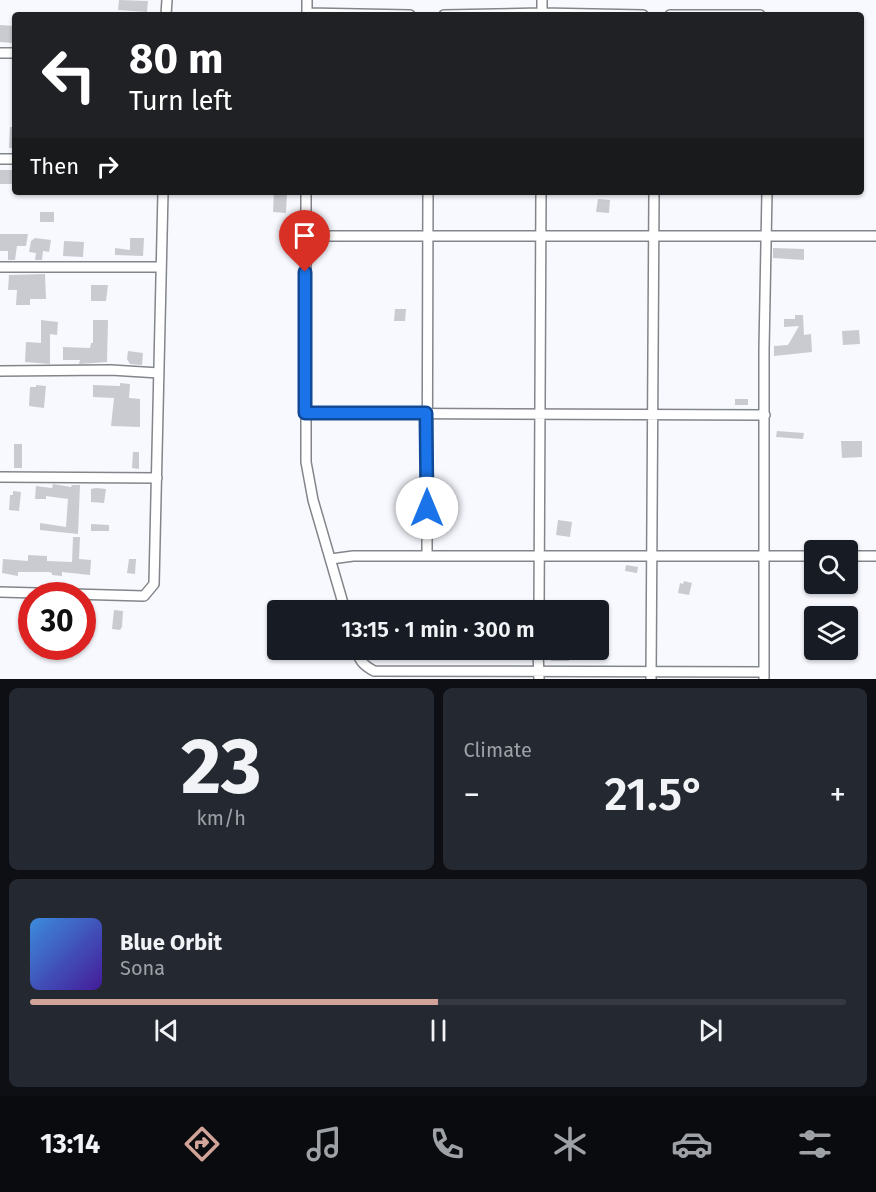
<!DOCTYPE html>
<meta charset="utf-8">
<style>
:root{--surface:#171b24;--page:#242831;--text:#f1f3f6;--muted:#9ea1a6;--line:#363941;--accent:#d2a398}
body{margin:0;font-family:"Fira Sans",sans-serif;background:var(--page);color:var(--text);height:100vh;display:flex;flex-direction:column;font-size:22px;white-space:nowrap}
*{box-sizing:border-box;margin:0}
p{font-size:20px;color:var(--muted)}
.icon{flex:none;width:33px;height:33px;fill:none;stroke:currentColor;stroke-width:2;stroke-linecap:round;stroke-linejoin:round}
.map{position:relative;height:679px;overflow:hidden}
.sheet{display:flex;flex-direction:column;gap:9px;padding:9px;background:#0d0f14;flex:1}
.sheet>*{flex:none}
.top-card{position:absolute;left:12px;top:12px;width:852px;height:183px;border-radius:6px;box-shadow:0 2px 4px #0004;background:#202124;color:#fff;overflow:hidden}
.tools{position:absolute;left:804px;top:540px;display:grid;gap:12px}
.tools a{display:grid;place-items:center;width:54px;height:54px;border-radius:6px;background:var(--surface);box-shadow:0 2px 4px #0004;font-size:30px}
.speed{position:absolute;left:18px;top:582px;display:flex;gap:12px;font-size:30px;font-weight:700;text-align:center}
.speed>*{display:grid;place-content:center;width:78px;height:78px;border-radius:50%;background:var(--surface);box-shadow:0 2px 4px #0004;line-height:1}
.speed .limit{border:9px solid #d22;background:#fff;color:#111}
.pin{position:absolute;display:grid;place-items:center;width:51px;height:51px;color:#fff;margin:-62px -26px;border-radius:50% 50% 50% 0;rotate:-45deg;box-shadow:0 0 6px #0007}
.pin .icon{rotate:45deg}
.me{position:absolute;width:66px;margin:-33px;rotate:0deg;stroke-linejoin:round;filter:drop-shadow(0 0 4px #0008)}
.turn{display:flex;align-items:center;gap:21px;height:126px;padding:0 18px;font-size:27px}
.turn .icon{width:78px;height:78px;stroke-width:2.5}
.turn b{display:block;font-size:42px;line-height:51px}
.then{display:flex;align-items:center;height:57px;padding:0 18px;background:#0003;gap:12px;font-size:22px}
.big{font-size:45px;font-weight:600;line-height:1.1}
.sheet .tile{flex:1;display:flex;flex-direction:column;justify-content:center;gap:9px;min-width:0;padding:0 21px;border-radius:9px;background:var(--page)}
.sheet .dial{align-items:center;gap:0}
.dial b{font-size:78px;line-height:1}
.song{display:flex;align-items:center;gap:18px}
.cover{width:72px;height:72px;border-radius:9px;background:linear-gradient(135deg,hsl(210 70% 55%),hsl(260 70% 35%))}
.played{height:6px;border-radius:3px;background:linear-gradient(90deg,var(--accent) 50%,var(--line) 50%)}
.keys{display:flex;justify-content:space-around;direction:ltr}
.heat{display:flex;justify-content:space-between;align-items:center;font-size:33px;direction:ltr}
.sheet .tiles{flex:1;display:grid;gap:9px;grid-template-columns:1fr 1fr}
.tile:last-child{grid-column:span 2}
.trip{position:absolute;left:267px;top:600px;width:342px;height:60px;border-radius:6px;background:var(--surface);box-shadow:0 2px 4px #0004;font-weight:600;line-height:60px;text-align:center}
.tabs{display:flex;height:96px;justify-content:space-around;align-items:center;background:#090b0e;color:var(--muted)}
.tabs .icon{width:42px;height:42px}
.tabs .current{color:var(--accent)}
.tabs b{font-size:27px;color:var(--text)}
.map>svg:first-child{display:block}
.building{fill:#c9cbd1}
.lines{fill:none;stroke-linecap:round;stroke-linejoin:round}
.minor-casing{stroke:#82858a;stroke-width:12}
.minor{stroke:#fff;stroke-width:9}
.route-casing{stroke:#114b97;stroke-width:15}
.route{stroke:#1a73e8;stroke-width:10}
</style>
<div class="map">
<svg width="876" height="679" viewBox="0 0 876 679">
<rect width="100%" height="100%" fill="#f8f9ff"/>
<path class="building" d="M119 0 148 1 147 12 118 10Z
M0 25 15 26 13 43 0 42Z
M10 127H15V148H9Z
M0 170H15V184H0Z
M274 192H287L286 213 273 212Z
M598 199 610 200 609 213 596 212Z
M40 212H54V222H40Z
M0 234H28L26 246H17L15 260H8V251H0Z
M35 238 51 240 49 252 43 251 42 260H35L36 253 29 252 31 241Z
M130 238H144L143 256 115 255V248L130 250Z
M64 241 84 242 83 257 63 256Z
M773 248 804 249V260L773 258Z
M45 274 46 299H30V305H16L17 290H8L9 275Z
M91 285H108L106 301H91Z
M395 309H406L405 321H394Z
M795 315H803L804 335 811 334 812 352 774 356V346L788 345 799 326 784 327V319H795Z
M41 320 58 322 57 335 50 334V364L25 362 26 342 41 343Z
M93 320H108L107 362 79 364 80 360H63V347L90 348 91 343H93Z
M859 330 860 344 843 345 842 331Z
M128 351 143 353 142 365 130 364 127 359Z
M120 383 130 384 129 398 140 399V427L111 426 114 398 93 397V385L120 386Z
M36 385 46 386 44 408 29 406 30 387H36Z
M735 399H748V405H735Z
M777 431 804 433 803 439 776 437Z
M841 441H862V457L842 458Z
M14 444H22V468H14Z
M133 452H139V469L132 468Z
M53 484 71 487 72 485H80L78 534 40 530V523L66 527 68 499 46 496V499H35L36 486 52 488Z
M96 488 106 489 104 503 91 502V489Z
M13 491 21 492 19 511 9 510 10 495H13Z
M558 520 572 522 570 537 556 535Z
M91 524 109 525V531H91Z
M73 537H80L79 559 91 560 90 575 62 572V576L52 575V573L49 572H18V576L2 573 3 559 28 561V555L47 556V561L72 562Z
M129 559H136L135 574 127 573Z
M626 565 638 567 637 573 625 571Z
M684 581 692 583 689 595 678 593 680 583 683 584Z
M114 610 123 611 122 627 120 630 112 629Z
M552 650H569V661H551Z
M583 650H592V658H583Z"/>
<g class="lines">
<defs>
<path id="minor" d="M307 0V15
M542 0V15
M307 13 410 15
M166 15 167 0
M444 15 542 13 643 15
M670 15H760
M0 53H15
M0 159H15
M306 192V462L313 500 345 610
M305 236H876
M0 267H161
M0 371 111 370 159 373
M305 413 765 415
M0 477 157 478
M427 556 428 192
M848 556H876
M331 559 353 556H814
M0 592 144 596 154 584 163 192
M539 610 541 192
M356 650C360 661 363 665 374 671L764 672
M538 650 539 679
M651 679 654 192
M764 679V349L767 192"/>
</defs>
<use href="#minor" class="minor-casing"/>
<use href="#minor" class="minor"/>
</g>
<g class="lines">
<defs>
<path id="route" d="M305 272V413H426L427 508"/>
</defs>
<use href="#route" class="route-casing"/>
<use href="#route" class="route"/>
</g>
</svg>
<div class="tools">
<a><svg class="icon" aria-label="search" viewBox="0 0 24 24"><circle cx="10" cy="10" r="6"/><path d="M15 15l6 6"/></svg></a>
<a><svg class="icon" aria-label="layers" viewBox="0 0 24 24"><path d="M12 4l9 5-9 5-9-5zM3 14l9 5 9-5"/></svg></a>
</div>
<div class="speed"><div class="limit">30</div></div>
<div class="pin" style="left:305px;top:272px;background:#d93025"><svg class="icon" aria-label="arrive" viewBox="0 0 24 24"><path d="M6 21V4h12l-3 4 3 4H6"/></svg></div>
<svg class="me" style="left:427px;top:508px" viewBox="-20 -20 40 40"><circle r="19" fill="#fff"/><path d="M0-13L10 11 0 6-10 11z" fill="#1a73e8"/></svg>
<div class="trip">13:15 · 1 min · 300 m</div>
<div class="top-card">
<div class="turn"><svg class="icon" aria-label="left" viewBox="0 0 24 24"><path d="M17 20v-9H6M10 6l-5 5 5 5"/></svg><div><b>80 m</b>Turn left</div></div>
<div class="then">Then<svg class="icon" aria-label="right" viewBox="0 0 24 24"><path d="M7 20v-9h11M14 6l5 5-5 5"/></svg></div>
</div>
</div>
<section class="sheet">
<div class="tiles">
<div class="tile dial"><b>23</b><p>km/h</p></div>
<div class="tile"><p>Climate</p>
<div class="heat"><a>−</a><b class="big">21.5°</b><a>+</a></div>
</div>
<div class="tile">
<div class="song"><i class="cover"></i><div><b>Blue Orbit</b><p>Sona</p></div></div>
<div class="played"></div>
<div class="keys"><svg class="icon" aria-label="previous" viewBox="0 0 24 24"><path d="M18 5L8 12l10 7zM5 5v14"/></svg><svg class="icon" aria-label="pause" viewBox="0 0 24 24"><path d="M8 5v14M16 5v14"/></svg><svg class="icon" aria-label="next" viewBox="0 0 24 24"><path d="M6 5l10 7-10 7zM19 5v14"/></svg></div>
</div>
</div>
</section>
<nav class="tabs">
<b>13:14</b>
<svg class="icon current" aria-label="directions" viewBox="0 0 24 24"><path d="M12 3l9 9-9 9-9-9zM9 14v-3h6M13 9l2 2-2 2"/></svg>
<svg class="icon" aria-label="music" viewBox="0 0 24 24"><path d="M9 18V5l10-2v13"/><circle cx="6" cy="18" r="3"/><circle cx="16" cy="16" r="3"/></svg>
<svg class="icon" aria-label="phone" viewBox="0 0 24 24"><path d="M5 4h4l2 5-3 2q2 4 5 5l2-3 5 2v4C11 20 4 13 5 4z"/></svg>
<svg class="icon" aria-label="climate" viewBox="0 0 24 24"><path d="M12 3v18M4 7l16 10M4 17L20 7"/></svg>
<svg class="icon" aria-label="car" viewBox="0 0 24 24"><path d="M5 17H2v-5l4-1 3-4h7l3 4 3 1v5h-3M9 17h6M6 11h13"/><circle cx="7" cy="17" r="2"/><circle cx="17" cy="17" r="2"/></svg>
<svg class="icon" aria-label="filters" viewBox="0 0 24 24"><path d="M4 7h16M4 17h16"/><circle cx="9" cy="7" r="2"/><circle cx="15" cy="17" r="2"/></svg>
</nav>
